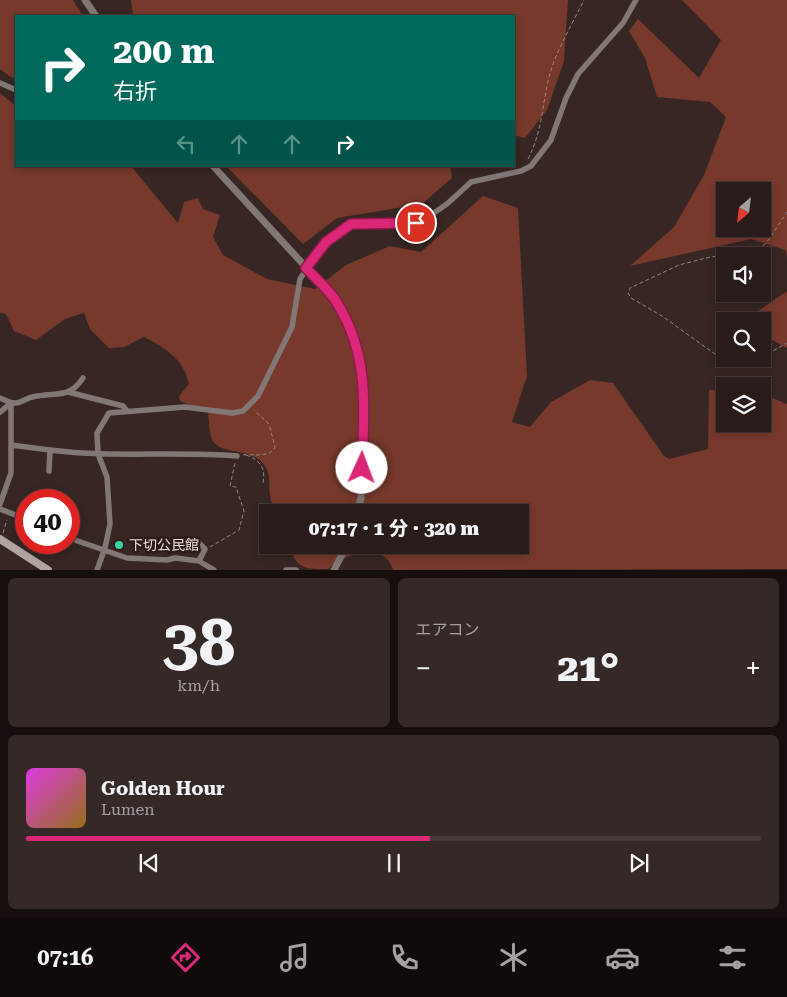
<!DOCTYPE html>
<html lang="ja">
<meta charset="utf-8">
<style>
:root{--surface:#291c1a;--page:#352927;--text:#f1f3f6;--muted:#a5a1a2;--line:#453a39;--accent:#db2777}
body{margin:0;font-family:"Roboto Serif","Noto Sans JP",serif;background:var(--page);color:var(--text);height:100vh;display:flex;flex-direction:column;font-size:19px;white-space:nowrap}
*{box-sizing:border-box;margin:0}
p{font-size:16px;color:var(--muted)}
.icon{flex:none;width:28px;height:28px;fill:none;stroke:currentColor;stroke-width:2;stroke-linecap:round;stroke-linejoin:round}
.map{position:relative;height:570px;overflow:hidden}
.details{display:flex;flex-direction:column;gap:8px;padding:8px;background:#170f0e;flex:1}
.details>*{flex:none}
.guide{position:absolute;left:15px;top:15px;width:500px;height:152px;border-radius:0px;box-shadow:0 2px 8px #0003,0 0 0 1px var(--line);background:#00695c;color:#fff;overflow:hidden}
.needle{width:32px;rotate:208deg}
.fabs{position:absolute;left:716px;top:182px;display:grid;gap:10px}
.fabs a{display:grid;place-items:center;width:55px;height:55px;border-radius:0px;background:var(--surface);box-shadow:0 2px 8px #0003,0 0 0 1px var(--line);font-size:25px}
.speed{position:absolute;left:15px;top:489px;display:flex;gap:10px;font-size:25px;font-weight:700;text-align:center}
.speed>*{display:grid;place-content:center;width:65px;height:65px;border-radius:50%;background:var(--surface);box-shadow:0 2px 8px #0003,0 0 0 1px var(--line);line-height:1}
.speed .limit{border:8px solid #d22;background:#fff;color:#111}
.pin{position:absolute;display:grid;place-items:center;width:42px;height:42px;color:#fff;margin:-21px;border:2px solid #fff;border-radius:50%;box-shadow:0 1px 5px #0007}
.me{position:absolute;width:55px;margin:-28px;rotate:2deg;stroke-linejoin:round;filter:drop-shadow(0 0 4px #0008)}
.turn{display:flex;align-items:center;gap:18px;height:105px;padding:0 15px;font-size:22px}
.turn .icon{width:65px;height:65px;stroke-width:2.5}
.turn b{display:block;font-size:35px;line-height:42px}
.lanes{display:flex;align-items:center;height:48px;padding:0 15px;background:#0003;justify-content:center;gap:25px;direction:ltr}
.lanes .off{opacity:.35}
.big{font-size:38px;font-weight:800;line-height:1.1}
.details .card{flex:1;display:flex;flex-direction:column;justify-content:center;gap:8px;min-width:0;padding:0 18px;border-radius:8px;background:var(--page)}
.details .dial{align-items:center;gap:0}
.dial b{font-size:65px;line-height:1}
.song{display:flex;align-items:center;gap:15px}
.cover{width:60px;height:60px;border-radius:8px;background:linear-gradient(135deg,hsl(300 70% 55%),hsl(40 70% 35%))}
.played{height:5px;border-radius:2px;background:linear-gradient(90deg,var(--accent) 55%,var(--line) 55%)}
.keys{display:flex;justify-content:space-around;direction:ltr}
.heat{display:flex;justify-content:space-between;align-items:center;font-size:28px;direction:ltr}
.details .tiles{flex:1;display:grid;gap:8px;grid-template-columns:1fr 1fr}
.card:last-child{grid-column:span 2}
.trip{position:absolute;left:259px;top:504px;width:270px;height:50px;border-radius:0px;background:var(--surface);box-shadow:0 2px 8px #0003,0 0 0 1px var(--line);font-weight:800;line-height:50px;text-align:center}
.menu{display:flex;height:80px;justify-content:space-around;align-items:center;background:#100b0a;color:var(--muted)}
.menu .icon{width:35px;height:35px}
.menu .current{color:var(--accent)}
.menu b{font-size:22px;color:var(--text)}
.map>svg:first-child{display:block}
.green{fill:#76392c;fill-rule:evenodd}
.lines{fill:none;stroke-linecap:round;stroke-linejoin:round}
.path{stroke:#958683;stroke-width:1;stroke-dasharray:4 2.5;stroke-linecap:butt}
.minor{stroke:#817876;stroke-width:5.5}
.tertiary{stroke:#817876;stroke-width:7}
.secondary{stroke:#b2a4a0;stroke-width:8}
.route-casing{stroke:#8e194d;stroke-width:12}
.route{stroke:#db2777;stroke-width:9}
.poi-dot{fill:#36d4a7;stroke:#2d1d19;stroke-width:2}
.labels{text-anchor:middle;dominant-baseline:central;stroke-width:5;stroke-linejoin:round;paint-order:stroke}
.poi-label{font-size:14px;fill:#eadedb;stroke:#2d1d19;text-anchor:start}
</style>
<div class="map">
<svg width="787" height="570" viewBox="0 0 787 570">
<rect width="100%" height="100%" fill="#372623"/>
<path class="green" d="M0 0H73L83 16H16V75L12 78 0 69Z
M131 0H568L564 61 547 110 525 138 514 135V16H133Z
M682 0H787V257L785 250 751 239 630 266 674 227 704 175 726 117 710 102 657 97 645 58 629 31 638 19 699 78 721 40ZM762 191V229H725V191Z
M0 93 16 106V166H131L178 223 184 202 198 198 203 209 220 215 213 237 223 255 267 279 315 289 346 265 390 246 421 252 483 196 518 208 527 376 512 422 530 427 551 402 590 380 613 383 664 456 669 459 708 449 709 390H725V424H762L763 394 787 404V569L393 570C385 540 343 554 328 569 304 569 297 570 289 545H520V512H296L298 507C288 501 286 503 277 508L274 507C266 496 273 478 265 466 252 446 218 456 212 439 209 431 209 420 208 412L180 401 179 396 189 384C184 359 164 347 144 337L124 347 109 348 90 329 84 313 65 319 36 340 14 331 6 314 0 313Z
M226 166H450L452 178 422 204 337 218 303 244Z
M787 291V348L763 335 762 321H744Z"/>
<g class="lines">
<path class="path" d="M528 159C542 132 542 106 549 77 556 50 572 25 584 0
M762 357 787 343
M758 359 750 362H726L662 316 631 298 628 293 630 288 679 265 706 258 761 248 770 238 787 212
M243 455C253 454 270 458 275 447L269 424 254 410
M246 455C260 460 266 468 263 483
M3 533 7 520
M210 547 239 530 244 511 236 487 230 486 235 463"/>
<path class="minor" d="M0 83 16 90
M68 392 123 406 127 411
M0 398C23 409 17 399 37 396 57 392 69 399 83 378
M0 412 11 403
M11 445 50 450
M49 471 50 450C112 458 174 451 237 456
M0 504 11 473V403
M0 509 26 519
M69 538 127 558 167 560 175 558 199 561 214 570
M189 543H199L205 549 199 561
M97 570 105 548 110 524 107 477 98 454 97 433 109 413 185 407 232 413 243 411 258 396 292 327 300 279 326 241 351 224H399L422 221 447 204 471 182 521 171 531 166 551 140 566 98 578 74 623 23 636 0
M286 570H296"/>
<path class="tertiary" d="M85 0 96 16
M213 166 337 301 358 345 365 398 361 498 357 512
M334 570 347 545"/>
<path class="secondary" d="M0 539 48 570"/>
</g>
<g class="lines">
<defs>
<path id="route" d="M362 468C364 408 370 356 337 303 330 290 316 279 306 268L326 242 351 224 416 223"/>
</defs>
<use href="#route" class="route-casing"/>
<use href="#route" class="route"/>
</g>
<circle class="poi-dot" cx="119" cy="545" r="5"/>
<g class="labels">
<g class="poi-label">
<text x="129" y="545">下切公民館</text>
</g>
</g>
</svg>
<div class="fabs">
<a><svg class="needle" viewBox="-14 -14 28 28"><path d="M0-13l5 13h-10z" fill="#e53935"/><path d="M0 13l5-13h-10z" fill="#a5a1a2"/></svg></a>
<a><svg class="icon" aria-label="sound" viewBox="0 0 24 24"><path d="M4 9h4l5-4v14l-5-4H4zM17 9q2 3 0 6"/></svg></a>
<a><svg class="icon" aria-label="search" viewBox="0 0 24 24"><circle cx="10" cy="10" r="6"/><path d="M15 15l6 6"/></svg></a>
<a><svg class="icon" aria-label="layers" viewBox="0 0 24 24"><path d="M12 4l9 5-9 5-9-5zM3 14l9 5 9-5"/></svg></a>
</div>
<div class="speed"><div class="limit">40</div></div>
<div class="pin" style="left:416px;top:223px;background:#d93025"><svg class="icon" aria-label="arrive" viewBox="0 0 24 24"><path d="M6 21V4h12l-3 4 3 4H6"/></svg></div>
<svg class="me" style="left:362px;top:468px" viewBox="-20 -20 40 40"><circle r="19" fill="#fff"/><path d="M0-13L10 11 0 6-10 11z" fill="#db2777"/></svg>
<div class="trip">07:17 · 1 分 · 320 m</div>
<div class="guide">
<div class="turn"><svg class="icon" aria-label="right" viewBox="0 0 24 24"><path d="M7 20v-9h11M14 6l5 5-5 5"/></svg><div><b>200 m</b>右折</div></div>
<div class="lanes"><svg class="icon off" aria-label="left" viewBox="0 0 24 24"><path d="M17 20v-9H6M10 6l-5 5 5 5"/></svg><svg class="icon off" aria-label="ahead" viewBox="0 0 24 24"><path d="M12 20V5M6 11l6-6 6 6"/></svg><svg class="icon off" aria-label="ahead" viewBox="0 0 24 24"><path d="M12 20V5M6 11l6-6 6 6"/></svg><svg class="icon" aria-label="right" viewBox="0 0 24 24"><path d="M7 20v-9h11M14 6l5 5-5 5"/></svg></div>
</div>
</div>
<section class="details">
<div class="tiles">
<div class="card dial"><b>38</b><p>km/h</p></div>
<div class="card"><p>エアコン</p>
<div class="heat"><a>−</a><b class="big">21°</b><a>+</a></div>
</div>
<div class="card">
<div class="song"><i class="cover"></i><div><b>Golden Hour</b><p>Lumen</p></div></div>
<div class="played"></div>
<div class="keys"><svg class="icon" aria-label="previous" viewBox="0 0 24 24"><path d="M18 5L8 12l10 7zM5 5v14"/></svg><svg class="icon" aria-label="pause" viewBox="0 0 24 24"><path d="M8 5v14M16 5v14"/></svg><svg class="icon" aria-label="next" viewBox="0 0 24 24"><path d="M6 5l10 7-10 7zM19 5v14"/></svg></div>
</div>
</div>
</section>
<nav class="menu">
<b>07:16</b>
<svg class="icon current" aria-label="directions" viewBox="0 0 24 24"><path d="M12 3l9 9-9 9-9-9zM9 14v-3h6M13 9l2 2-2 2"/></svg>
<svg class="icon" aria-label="music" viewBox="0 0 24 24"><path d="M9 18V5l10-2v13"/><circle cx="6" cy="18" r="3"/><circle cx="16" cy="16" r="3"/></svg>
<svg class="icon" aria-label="phone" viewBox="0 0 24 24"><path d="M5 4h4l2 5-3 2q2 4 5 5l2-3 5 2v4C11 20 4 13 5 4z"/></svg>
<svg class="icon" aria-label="climate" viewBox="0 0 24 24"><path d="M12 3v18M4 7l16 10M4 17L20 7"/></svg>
<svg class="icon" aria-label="car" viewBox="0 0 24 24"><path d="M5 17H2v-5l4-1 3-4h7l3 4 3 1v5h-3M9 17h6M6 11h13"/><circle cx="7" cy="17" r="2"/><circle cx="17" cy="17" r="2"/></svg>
<svg class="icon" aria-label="filters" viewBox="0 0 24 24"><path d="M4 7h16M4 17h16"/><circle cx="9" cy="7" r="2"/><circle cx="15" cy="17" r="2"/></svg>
</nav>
